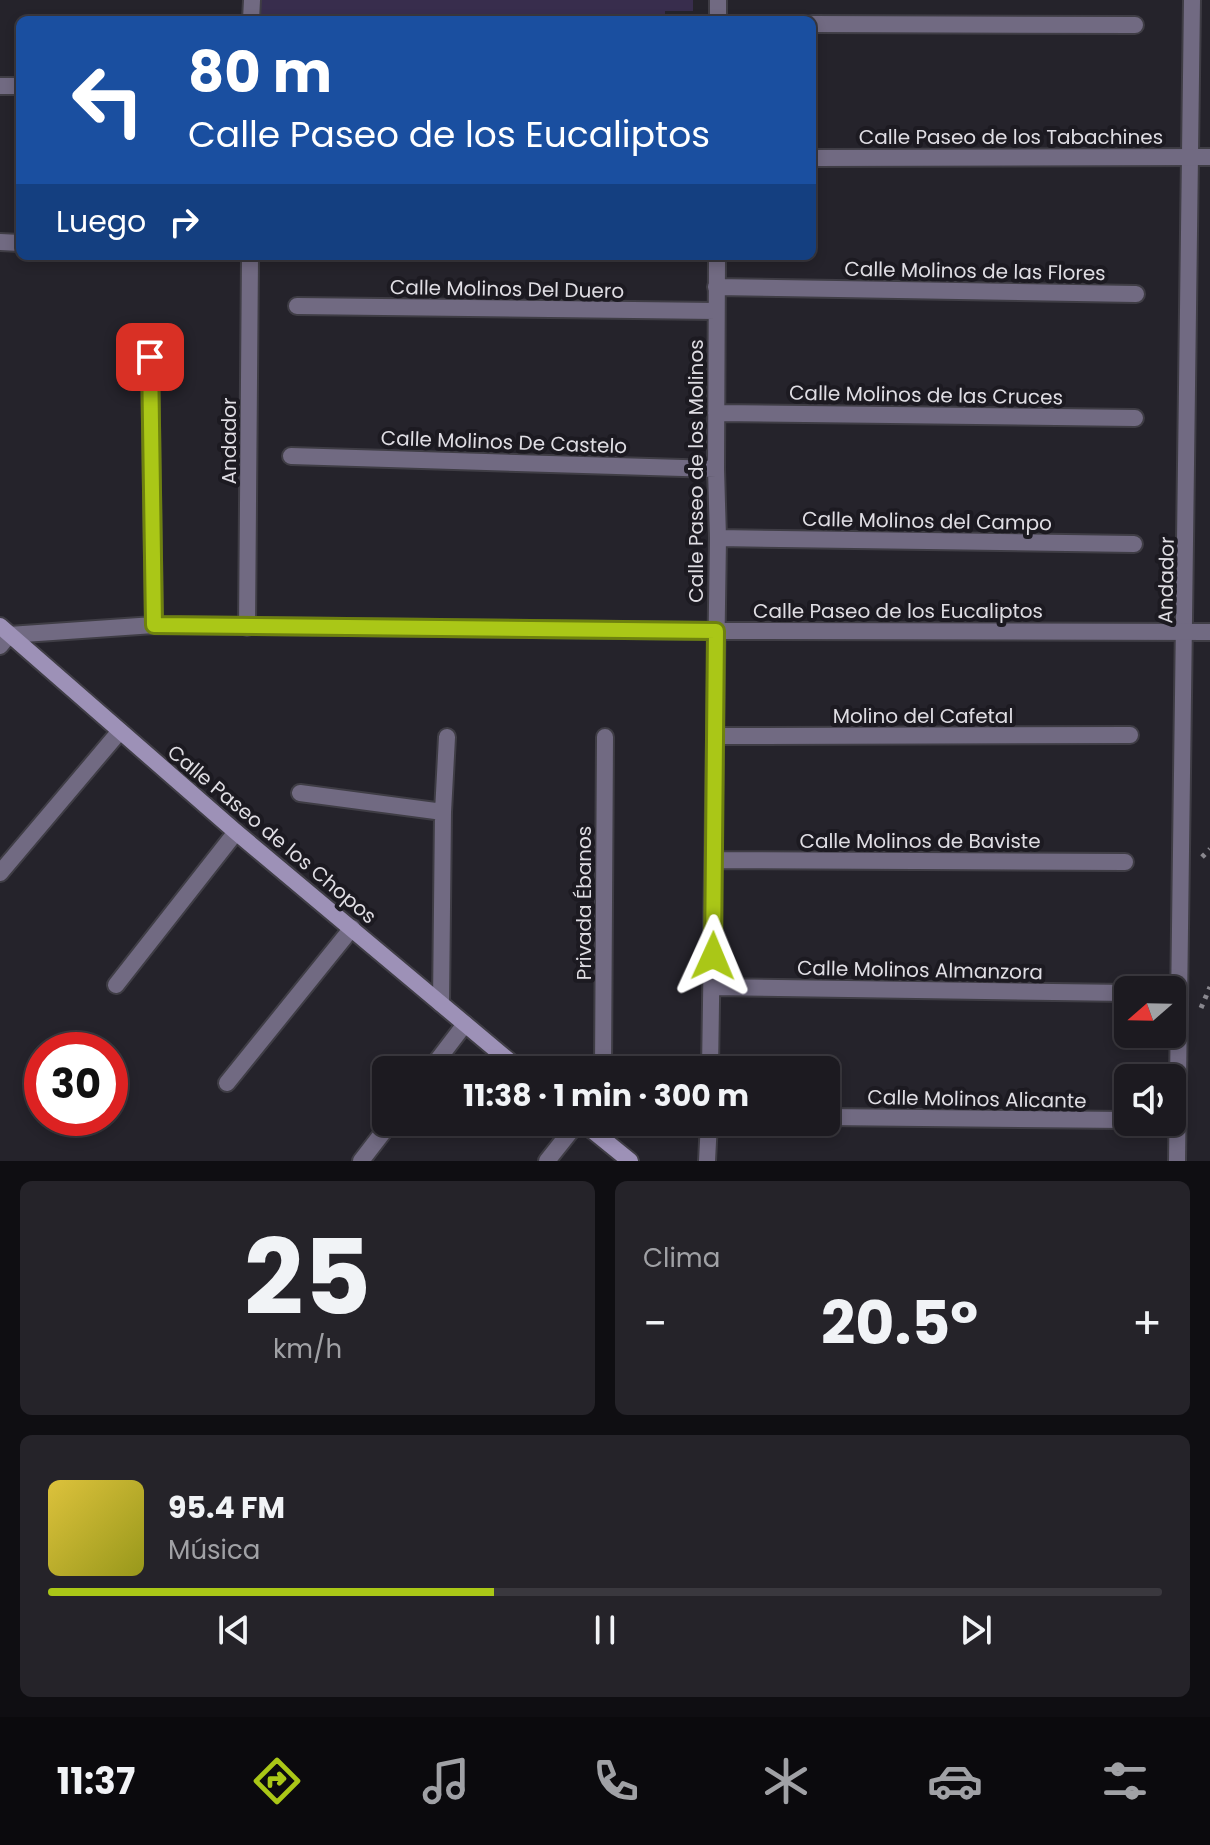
<!DOCTYPE html>
<html lang="es">
<meta charset="utf-8">
<style>
:root{--surface:#1c1a20;--page:#252329;--text:#f1f3f6;--muted:#a0a1a5;--line:#3a383e;--accent:#aac717}
body{margin:0;font-family:Poppins,sans-serif;background:var(--page);color:var(--text);height:100vh;display:flex;flex-direction:column;font-size:30px;white-space:nowrap}
*{box-sizing:border-box;margin:0}
p{font-size:26px;color:var(--muted)}
.icon{flex:none;width:44px;height:44px;fill:none;stroke:currentColor;stroke-width:2;stroke-linecap:round;stroke-linejoin:round}
.map{position:relative;height:1161px;overflow:hidden}
.side{display:flex;flex-direction:column;gap:20px;padding:20px;background:#0f0e12;flex:1}
.side>*{flex:none}
.hud{position:absolute;left:16px;top:16px;width:800px;height:244px;border-radius:12px;box-shadow:0 4px 12px #0003,0 0 0 2px var(--line);background:#1a4fa0;color:#fff;overflow:hidden}
.needle{width:52px;rotate:250deg}
.buttons{position:absolute;left:1114px;top:976px;display:grid;gap:16px}
.buttons a{display:grid;place-items:center;width:72px;height:72px;border-radius:12px;background:var(--surface);box-shadow:0 4px 12px #0003,0 0 0 2px var(--line);font-size:40px}
.speed{position:absolute;left:24px;top:1032px;display:flex;gap:16px;font-size:40px;font-weight:700;text-align:center}
.speed>*{display:grid;place-content:center;width:104px;height:104px;border-radius:50%;background:var(--surface);box-shadow:0 4px 12px #0003,0 0 0 2px var(--line);line-height:1}
.speed .limit{border:12px solid #d22;background:#fff;color:#111}
.pin{position:absolute;display:grid;place-items:center;width:68px;height:68px;color:#fff;margin:-34px;border-radius:16px;box-shadow:0 4px 12px #0006}
.me{position:absolute;width:88px;margin:-44px;rotate:1deg;stroke-linejoin:round;filter:drop-shadow(0 0 6px #0008)}
.turn{display:flex;align-items:center;gap:28px;height:168px;padding:0 40px;font-size:36px}
.turn .icon{width:104px;height:104px;stroke-width:2.5}
.turn b{display:block;font-size:56px;line-height:68px}
.then{display:flex;align-items:center;height:76px;padding:0 40px;background:#0003;gap:16px;font-size:30px}
.big{font-size:60px;font-weight:700;line-height:1.1}
.side .card{flex:1;display:flex;flex-direction:column;justify-content:center;gap:12px;min-width:0;padding:0 28px;border-radius:12px;background:var(--page)}
.side .dial{align-items:center;gap:0}
.dial b{font-size:104px;line-height:1}
.song{display:flex;align-items:center;gap:24px}
.cover{width:96px;height:96px;border-radius:12px;background:linear-gradient(135deg,hsl(50 70% 55%),hsl(60 70% 35%))}
.played{height:8px;border-radius:4px;background:linear-gradient(90deg,var(--accent) 40%,var(--line) 40%)}
.keys{display:flex;justify-content:space-around;direction:ltr}
.heat{display:flex;justify-content:space-between;align-items:center;font-size:44px;direction:ltr}
.side .tiles{flex:1;display:grid;gap:20px;grid-template-columns:1fr 1fr}
.card:last-child{grid-column:span 2}
.trip{position:absolute;left:372px;top:1056px;width:468px;height:80px;border-radius:12px;background:var(--surface);box-shadow:0 4px 12px #0003,0 0 0 2px var(--line);font-weight:700;line-height:80px;text-align:center}
.dock{display:flex;height:128px;justify-content:space-around;align-items:center;background:#0b0a0d;color:var(--muted)}
.dock .icon{width:56px;height:56px}
.dock .active{color:var(--accent)}
.dock b{font-size:36px;color:var(--text)}
.map>svg:first-child{display:block}
.green{fill:#382d4d}
.lines{fill:none;stroke-linecap:round;stroke-linejoin:round}
.pedestrian-casing{stroke:#3f3d45;stroke-width:20}
.minor-casing{stroke:#3f3d45;stroke-width:20}
.secondary-casing{stroke:#3f3d45;stroke-width:20}
.path{stroke:#89878e;stroke-width:5;stroke-dasharray:4 6;stroke-linecap:butt}
.pedestrian{stroke:#716a82;stroke-width:16}
.minor{stroke:#716a82;stroke-width:16}
.secondary{stroke:#9d91b7;stroke-width:16}
.route-casing{stroke:#6e810f;stroke-width:20}
.route{stroke:#aac717;stroke-width:14}
.labels{text-anchor:middle;dominant-baseline:central;stroke-width:8;stroke-linejoin:round;paint-order:stroke}
.street-label{font-size:20px;fill:#dfdde3;stroke:#1c1a21}
</style>
<div class="map">
<svg width="1210" height="1161" viewBox="0 0 1210 1161">
<rect width="100%" height="100%" fill="#25232b"/>
<path class="green" d="M253 0H693V11H665V20H253Z"/>
<g class="lines">
<defs>
<path id="pedestrian" d="M251 20 252 0
M247 627 250 256
M1177 1161 1192 0"/>
<path id="minor" d="M718 20V0
M812 24 1135 25
M0 86H20
M812 158 1210 157
M0 242 20 243
M716 287 1136 294
M297 306 716 311
M150 357 154 625
M716 413 1135 418
M291 456 716 469
M718 538 1134 544
M0 646 9 635 154 625 716 631 1210 632
M716 736 1130 735
M300 793 443 812
M715 860 1125 862
M0 873 120 731
M116 985 236 832
M712 987 1128 993
M441 1004 443 812 447 737
M430 1070 465 1024
M603 1070 605 737
M710 1070 718 538 716 469 717 256
M227 1083 352 928
M826 1117 1128 1120
M361 1161 391 1122
M547 1161 578 1122
M707 1161 709 1122"/>
<path id="secondary" d="M0 626 236 832 520 1070
M582 1122 630 1161"/>
</defs>
<use href="#pedestrian" class="pedestrian-casing"/>
<use href="#minor" class="minor-casing"/>
<use href="#secondary" class="secondary-casing"/>
<path class="path" d="M1202 857 1210 849
M1201 1008 1210 987"/>
<use href="#pedestrian" class="pedestrian"/>
<use href="#minor" class="minor"/>
<use href="#secondary" class="secondary"/>
</g>
<g class="lines">
<defs>
<path id="route" d="M150 357 154 625 716 631 713 956"/>
</defs>
<use href="#route" class="route-casing"/>
<use href="#route" class="route"/>
</g>
<g class="labels">
<g class="street-label">
<text x="1011" y="137">Calle Paseo de los Tabachines</text>
<text transform="translate(975 271) rotate(1)">Calle Molinos de las Flores</text>
<text transform="translate(507 289) rotate(1)">Calle Molinos Del Duero</text>
<text transform="translate(926 395) rotate(1)">Calle Molinos de las Cruces</text>
<text transform="translate(229 441) rotate(-90)">Andador</text>
<text transform="translate(504 442) rotate(2)">Calle Molinos De Castelo</text>
<text transform="translate(696 471) rotate(-90)">Calle Paseo de los Molinos</text>
<text transform="translate(927 521) rotate(1)">Calle Molinos del Campo</text>
<text transform="translate(1166 580) rotate(-89)">Andador</text>
<text x="898" y="611">Calle Paseo de los Eucaliptos</text>
<text x="923" y="716">Molino del Cafetal</text>
<text transform="translate(272 834) rotate(40)">Calle Paseo de los Chopos</text>
<text x="920" y="841">Calle Molinos de Baviste</text>
<text transform="translate(584 903) rotate(-90)">Privada Ébanos</text>
<text transform="translate(920 970) rotate(1)">Calle Molinos Almanzora</text>
<text transform="translate(977 1099) rotate(1)">Calle Molinos Alicante</text>
</g>
</g>
</svg>
<div class="buttons">
<a><svg class="needle" viewBox="-14 -14 28 28"><path d="M0-13l5 13h-10z" fill="#e53935"/><path d="M0 13l5-13h-10z" fill="#a0a1a5"/></svg></a>
<a><svg class="icon" aria-label="sound" viewBox="0 0 24 24"><path d="M4 9h4l5-4v14l-5-4H4zM17 9q2 3 0 6"/></svg></a>
</div>
<div class="speed"><div class="limit">30</div></div>
<div class="pin" style="left:150px;top:357px;background:#d93025"><svg class="icon" aria-label="arrive" viewBox="0 0 24 24"><path d="M6 21V4h12l-3 4 3 4H6"/></svg></div>
<svg class="me" style="left:713px;top:956px" viewBox="-20 -20 40 40"><path d="M0-17L14 15 0 8-14 15z" fill="#aac717" stroke="#fff" stroke-width="4"/></svg>
<div class="trip">11:38 · 1 min · 300 m</div>
<div class="hud">
<div class="turn"><svg class="icon" aria-label="left" viewBox="0 0 24 24"><path d="M17 20v-9H6M10 6l-5 5 5 5"/></svg><div><b>80 m</b>Calle Paseo de los Eucaliptos</div></div>
<div class="then">Luego<svg class="icon" aria-label="right" viewBox="0 0 24 24"><path d="M7 20v-9h11M14 6l5 5-5 5"/></svg></div>
</div>
</div>
<section class="side">
<div class="tiles">
<div class="card dial"><b>25</b><p>km/h</p></div>
<div class="card"><p>Clima</p>
<div class="heat"><a>−</a><b class="big">20.5°</b><a>+</a></div>
</div>
<div class="card">
<div class="song"><i class="cover"></i><div><b>95.4 FM</b><p>Música</p></div></div>
<div class="played"></div>
<div class="keys"><svg class="icon" aria-label="previous" viewBox="0 0 24 24"><path d="M18 5L8 12l10 7zM5 5v14"/></svg><svg class="icon" aria-label="pause" viewBox="0 0 24 24"><path d="M8 5v14M16 5v14"/></svg><svg class="icon" aria-label="next" viewBox="0 0 24 24"><path d="M6 5l10 7-10 7zM19 5v14"/></svg></div>
</div>
</div>
</section>
<nav class="dock">
<b>11:37</b>
<svg class="icon active" aria-label="directions" viewBox="0 0 24 24"><path d="M12 3l9 9-9 9-9-9zM9 14v-3h6M13 9l2 2-2 2"/></svg>
<svg class="icon" aria-label="music" viewBox="0 0 24 24"><path d="M9 18V5l10-2v13"/><circle cx="6" cy="18" r="3"/><circle cx="16" cy="16" r="3"/></svg>
<svg class="icon" aria-label="phone" viewBox="0 0 24 24"><path d="M5 4h4l2 5-3 2q2 4 5 5l2-3 5 2v4C11 20 4 13 5 4z"/></svg>
<svg class="icon" aria-label="climate" viewBox="0 0 24 24"><path d="M12 3v18M4 7l16 10M4 17L20 7"/></svg>
<svg class="icon" aria-label="car" viewBox="0 0 24 24"><path d="M5 17H2v-5l4-1 3-4h7l3 4 3 1v5h-3M9 17h6M6 11h13"/><circle cx="7" cy="17" r="2"/><circle cx="17" cy="17" r="2"/></svg>
<svg class="icon" aria-label="filters" viewBox="0 0 24 24"><path d="M4 7h16M4 17h16"/><circle cx="9" cy="7" r="2"/><circle cx="15" cy="17" r="2"/></svg>
</nav>
